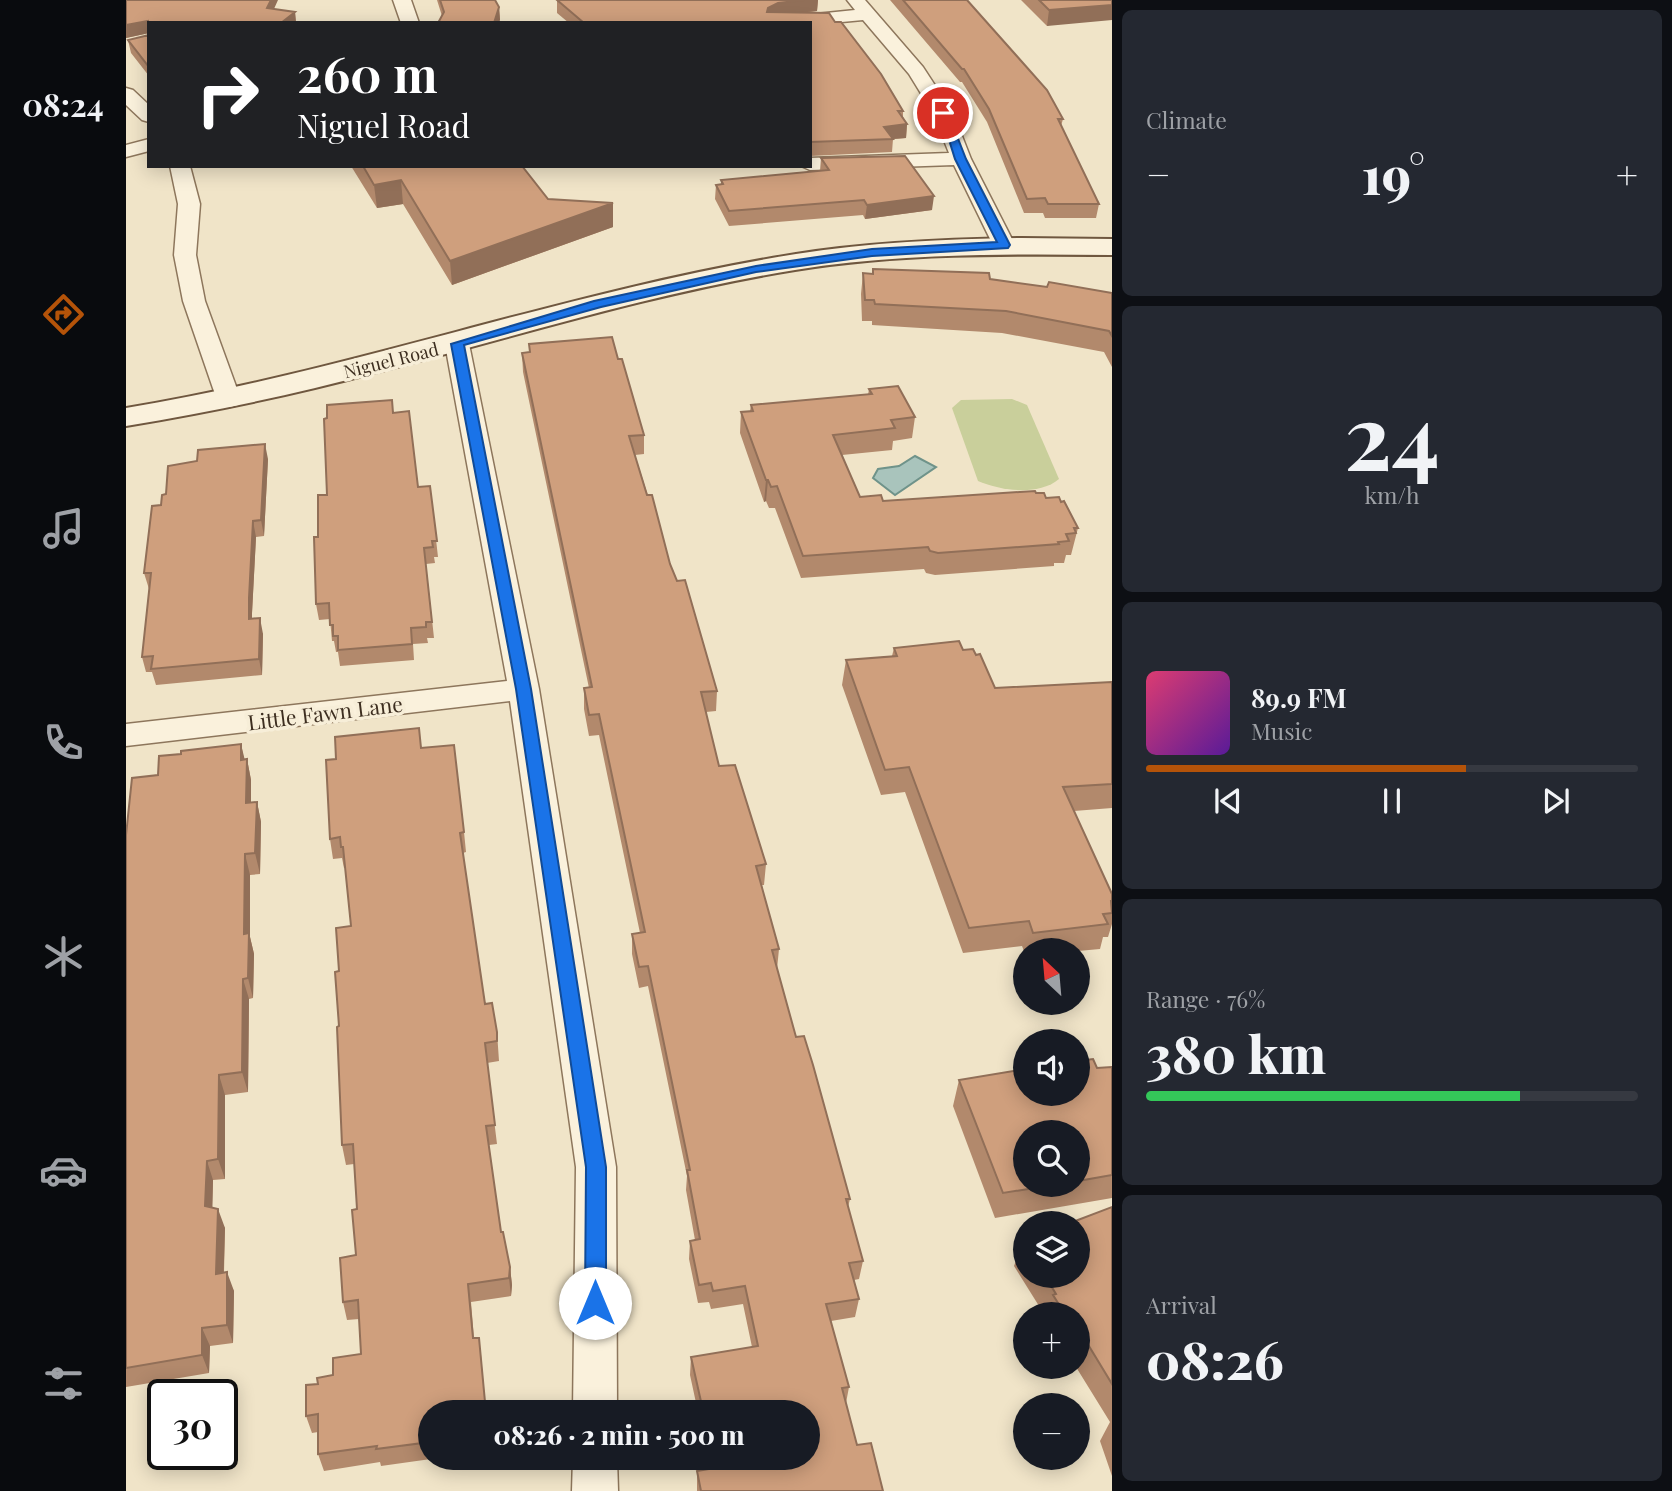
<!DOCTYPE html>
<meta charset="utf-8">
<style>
:root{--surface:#171b24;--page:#242831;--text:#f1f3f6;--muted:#9ea1a6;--line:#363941;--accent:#b45309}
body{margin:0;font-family:"Playfair Display",serif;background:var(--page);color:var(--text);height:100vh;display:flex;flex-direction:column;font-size:26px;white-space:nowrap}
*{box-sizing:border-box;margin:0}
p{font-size:23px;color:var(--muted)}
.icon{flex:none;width:38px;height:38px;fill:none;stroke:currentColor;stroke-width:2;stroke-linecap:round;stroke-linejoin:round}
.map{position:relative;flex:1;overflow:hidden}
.drawer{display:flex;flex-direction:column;gap:10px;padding:10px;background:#0d0f14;width:560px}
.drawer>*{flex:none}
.hud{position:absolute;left:21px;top:21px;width:665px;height:147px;border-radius:0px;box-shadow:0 4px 18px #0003;background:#202124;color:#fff;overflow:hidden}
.needle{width:46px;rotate:334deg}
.buttons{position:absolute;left:887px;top:938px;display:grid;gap:14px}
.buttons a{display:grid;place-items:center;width:77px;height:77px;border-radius:50%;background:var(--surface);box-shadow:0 4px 18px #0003;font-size:35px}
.speed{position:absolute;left:21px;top:1379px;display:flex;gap:14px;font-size:35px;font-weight:700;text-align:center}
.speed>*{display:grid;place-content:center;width:91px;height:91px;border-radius:50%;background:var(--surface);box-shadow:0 4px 18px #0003;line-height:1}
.speed .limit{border:4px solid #111;border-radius:10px;background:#fff;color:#111}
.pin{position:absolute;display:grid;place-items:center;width:60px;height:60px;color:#fff;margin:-30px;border:4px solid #fff;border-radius:50%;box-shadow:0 2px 7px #0007}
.me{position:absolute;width:77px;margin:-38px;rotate:0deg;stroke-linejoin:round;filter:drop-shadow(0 0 5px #0008)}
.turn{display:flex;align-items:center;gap:24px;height:147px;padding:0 35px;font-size:32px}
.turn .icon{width:91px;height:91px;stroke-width:2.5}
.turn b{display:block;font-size:49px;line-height:60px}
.big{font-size:52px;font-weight:800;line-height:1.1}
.drawer .card{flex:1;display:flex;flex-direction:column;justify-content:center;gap:10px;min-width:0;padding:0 24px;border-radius:10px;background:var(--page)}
.drawer .dial{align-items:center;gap:0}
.dial b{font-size:91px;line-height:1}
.song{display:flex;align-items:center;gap:21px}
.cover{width:84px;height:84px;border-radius:10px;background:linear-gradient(135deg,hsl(340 70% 55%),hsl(270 70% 35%))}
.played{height:7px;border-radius:4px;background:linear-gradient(90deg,var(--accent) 65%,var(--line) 65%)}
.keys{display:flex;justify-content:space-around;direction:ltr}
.heat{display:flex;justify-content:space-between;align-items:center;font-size:38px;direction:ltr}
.charge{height:10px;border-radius:5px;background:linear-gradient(90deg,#34c759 76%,var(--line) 0)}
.trip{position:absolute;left:292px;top:1400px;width:402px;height:70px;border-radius:35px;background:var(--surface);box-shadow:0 4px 18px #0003;font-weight:800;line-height:70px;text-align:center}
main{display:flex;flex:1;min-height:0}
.menu{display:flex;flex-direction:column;width:126px;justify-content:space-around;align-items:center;background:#090b0e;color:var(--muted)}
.menu .icon{width:49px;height:49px}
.menu .current{color:var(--accent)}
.menu b{font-size:32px;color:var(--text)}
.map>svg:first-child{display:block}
.green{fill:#c9cf9b}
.water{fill:#a9c4bc;stroke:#6f938a;stroke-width:2}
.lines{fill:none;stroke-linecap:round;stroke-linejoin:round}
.minor-casing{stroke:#8d765c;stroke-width:3}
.secondary-casing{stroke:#6f573f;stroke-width:4}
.minor{fill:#faf1dc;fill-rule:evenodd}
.secondary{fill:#faf1dc;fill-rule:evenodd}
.wall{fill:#b2896c;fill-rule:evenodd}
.shaded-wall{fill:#916f58}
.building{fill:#cf9f7d;stroke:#916f58;stroke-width:2}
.route{fill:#1a73e8;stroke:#114b97;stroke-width:2}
.labels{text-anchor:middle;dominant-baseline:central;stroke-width:7;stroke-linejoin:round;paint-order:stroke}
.far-street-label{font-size:18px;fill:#3d2e20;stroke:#f7eed8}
.street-label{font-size:21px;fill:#3d2e20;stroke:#f7eed8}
</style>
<main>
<nav class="menu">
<b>08:24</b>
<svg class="icon current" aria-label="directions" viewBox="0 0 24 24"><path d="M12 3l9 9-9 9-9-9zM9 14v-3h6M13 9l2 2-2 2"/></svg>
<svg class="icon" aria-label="music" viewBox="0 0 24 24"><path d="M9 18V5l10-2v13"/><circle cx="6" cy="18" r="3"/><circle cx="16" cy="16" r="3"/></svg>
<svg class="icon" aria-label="phone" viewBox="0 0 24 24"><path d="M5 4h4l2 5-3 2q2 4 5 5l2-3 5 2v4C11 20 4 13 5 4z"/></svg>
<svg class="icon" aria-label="climate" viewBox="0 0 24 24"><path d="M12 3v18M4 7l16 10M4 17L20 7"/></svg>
<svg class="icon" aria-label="car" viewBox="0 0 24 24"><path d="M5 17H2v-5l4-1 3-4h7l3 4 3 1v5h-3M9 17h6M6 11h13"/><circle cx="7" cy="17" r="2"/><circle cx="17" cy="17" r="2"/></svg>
<svg class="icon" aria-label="filters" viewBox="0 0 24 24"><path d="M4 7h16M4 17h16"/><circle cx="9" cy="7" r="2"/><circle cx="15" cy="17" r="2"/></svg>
</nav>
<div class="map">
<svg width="986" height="1491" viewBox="0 0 986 1491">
<rect width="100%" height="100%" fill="#f0e4c8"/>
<path class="green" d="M886 399 901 405 933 479C913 496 875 491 852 481L826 408 835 400Z"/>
<path class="water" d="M789 456 810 467 769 495 747 478 752 469 773 466Z"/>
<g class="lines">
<defs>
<path id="minor" d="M267 0H285L293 23H275Z
M721 0H739L797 67 827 113 845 159 889 245 886 250H870L867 245 828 165 684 170 675 166H684V158L823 153 807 113 783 74 737 20 684 25V23H642L651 18 729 10Z
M0 88 7 90 23 105V122L16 120 0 105Z
M23 139V151L0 157V145Z
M44 166H64L74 204 70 255 79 301 115 400 112 405 103 407 94 405 91 400 57 301 48 255 52 204Z
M331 337 339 339 343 344 413 689 490 1167 491 1412H447L450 1167 384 701 0 746V724L381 681 319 344 323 339Z
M447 1458H491L492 1491H446Z"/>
<path id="secondary" d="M896 238 986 239V255C881 254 774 253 669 270 527 293 388 337 248 373 166 395 84 412 0 426V408C226 371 443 290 670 254 745 242 821 239 896 238Z"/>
</defs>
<use href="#minor" class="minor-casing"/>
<use href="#secondary" class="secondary-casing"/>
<use href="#minor" class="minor"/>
<use href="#secondary" class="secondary"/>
</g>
<path class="wall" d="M0 0 148 9 169 12 170 23H23V76L5 53 2 40 23 35V33L0 38Z
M311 0H369L373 7 374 20 316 16Z
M431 0H692L691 11 677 13 777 111V117L781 124 780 138 767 139 766 152 684 156V23H443L431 13Z
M764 0H841L937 119 935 126 973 204 970 218H919L917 213H898L861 122 836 82H834Z
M895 0H986L921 26Z
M695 158 806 210 739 219 737 215 603 226 589 199 590 185 595 184V180L694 171Z
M225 166H396L422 199 487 227 326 285 277 204 251 208Z
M747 269 864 279 921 287 986 293V367L978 352 876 333 746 325V321H736L735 294 737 273 746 274Z
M403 344 492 359 518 435V454L509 455 544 564 591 691 590 711 580 712 593 766 640 864 638 885H635L653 949 651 969 670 1037 724 1199 722 1207 737 1261 733 1279 728 1280 733 1299 729 1317 705 1321 723 1387 720 1403 731 1445 757 1491H571V1471L613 1464 612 1458H682V1412H572L564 1375 565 1357 626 1347 617 1304 585 1309 583 1302 572 1303 563 1259 564 1241 569 1240 560 1190 561 1176 522 986 513 988 506 954V934L514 933 473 735 463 736 458 709V688H463L397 372 396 353 403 352Z
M743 389 789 417 786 438 767 441 766 450 716 455 734 497 757 501 910 493 920 498 952 528 945 555H940L938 563H928V566L809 575 800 573 798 569 675 578 649 508H643L640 501 638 502 614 433 615 412 624 411 625 405 742 395Z
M267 413 292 487 304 486 312 557H308L309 563 300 564 308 638H301L302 643 287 644 288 660 214 666 212 652H210L208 641H206L204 619 193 620 190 604 192 537Z
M142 459 138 536 130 537 126 613V619L137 634 136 675 30 685 26 672H20L16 657 23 589 18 573 35 505 40 494Z
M768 648 837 650 869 688 986 682V808L948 811 986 894V924L982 937H977L974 949 952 951V950H900V956L896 946 837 953 779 792 755 795 716 685 720 660 766 656Z
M293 728 295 748 338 832 340 852 337 853 359 1004 371 1032 373 1061 361 1063 371 1144 363 1145 375 1232 384 1267 386 1285 385 1296 345 1302 348 1338 355 1355 360 1412H304V1458H312L255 1466 254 1462 198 1471 192 1454V1432L186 1433 180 1416 192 1384 207 1375 235 1354 233 1319 221 1320 217 1302 230 1255 231 1209 228 1164 220 1165 216 1145 213 971 225 926 219 868H218L216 858 207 859 204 839 210 759Z
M115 744 118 760 121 759 125 780V802H131L135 822 134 874 124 875V937L128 954 127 998 123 999 122 1092 99 1095V1179L87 1180 86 1208 99 1228 98 1273 108 1291 107 1343 84 1346 83 1373 0 1387V835L32 775 55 754Z
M986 1067V1198L869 1218 827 1106 833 1080ZM952 1132V1185H900Z
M986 1207V1476L974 1441 984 1422 950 1367H952V1314H918L888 1266 897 1241 900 1240V1276H952Z"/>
<path class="shaded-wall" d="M145 0H152L143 20 141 8Z
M678 0H692L691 11 651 15 641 21 642 8 652 3Z
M986 5V20L921 26 923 10Z
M373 7 374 20 373 23H368Z
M169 12 170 23H155Z
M22 21 23 33 0 38V25Z
M781 124 780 138 767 139 758 127Z
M275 180 277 204 251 208 248 185Z
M808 196 806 210 739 219 741 205Z
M487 203V227L326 285 324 261Z
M139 444 142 459 138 536 135 520Z
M640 480H642L640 501 638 502Z
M127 521 130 537 126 613V635L123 619V598Z
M134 618 137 634 136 675 133 659Z
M115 744 120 765 115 760Z
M121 759 125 780V823L120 803Z
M131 802 135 822 134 874 129 853Z
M119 854 124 875V937L128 954 127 998 122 978 118 934Z
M117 979 123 999 122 1092 116 1072Z
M93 1075 99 1095V1179L92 1159Z
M81 1161 87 1180 86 1225 79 1206Z
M92 1209 99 1228 97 1293 90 1274Z
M384 1267 386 1285 385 1296 383 1278Z
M101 1272 108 1291 107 1343 101 1325Z
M76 1328 84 1346 83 1373 76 1355Z"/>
<path class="building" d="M0 0H145L141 8 169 12 155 23H23V67L2 40 23 35 22 21 0 25Z
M314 0H369L373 7 368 23H312L318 12Z
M431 0H678L652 3 642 8 641 12 703 13 709 22H715L755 74 777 111H772L781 124 758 127 767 139 684 142V23H458Z
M777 0H841L921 90 937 119H932L973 204H922L919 198 901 199 863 109 838 69H836Z
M913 0H986V5L923 10Z
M779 156 808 196 741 205 738 200 603 211 590 185 597 184 595 180 703 170 695 158Z
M237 166H396L422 199 487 203 324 261 275 180 248 185Z
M747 269 863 273 864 279 921 287 923 282 986 293V336L983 331 880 311 749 304 748 300H739L737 273 747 274Z
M486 337 492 359H496L518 435 503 436 521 495H526L544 564 551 581 559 580 591 691 575 692 593 766 609 765 640 864 630 866 653 949 646 950 670 1037 678 1036 687 1065 724 1199H720L737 1261 723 1263 733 1299 700 1304 723 1387 716 1388 731 1445 745 1443 757 1491H575L571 1471 619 1463 618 1458H682V1412H607V1411L598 1412H585L584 1404 576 1406 565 1357 632 1346 619 1286 587 1291 585 1283 573 1285 564 1241 574 1239 561 1170H564L522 966 513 967 506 934 519 932 473 714 463 715 458 688 466 687 396 353 404 352 403 344Z
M772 386 789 417 765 420 769 428 707 435 734 497 755 495 757 501 909 491 910 493H918L920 498 933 497 935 502 938 501 952 528H948L950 533 940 534 943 541 932 542 933 544 812 553 804 551 802 547 677 556 651 486 645 487 642 480H640L615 412 627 411 625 405 746 394 743 389Z
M266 400 267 413 283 411 292 487 304 486 311 541H306L307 547 298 548 306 622H300V627L285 628 286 644 212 650V636H207V625H204L203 603 190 604 188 537H192V495H201L198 419 201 418V405Z
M139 444 135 520 127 521 123 598V619L134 618 133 659 25 669 27 656 16 657 25 573H18L26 506 35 505 36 495 40 494 42 466 71 461 72 450Z
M833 641 837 650 847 649 850 655 854 654 869 688 986 682V784L937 787 986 894V901H985L986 913 977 914 982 924 907 933 903 921 843 928 783 767 759 770 720 660 771 656 768 648Z
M293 728 295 748 328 745 338 832 334 833 359 1004 366 1003 371 1032V1041L359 1043 369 1125 360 1126 375 1232H377L384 1267 383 1278 342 1284 347 1338H353L359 1402 347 1404V1412H304V1442L250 1449 251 1446 192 1454V1414L180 1416V1385L192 1384 191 1378 207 1375V1358L235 1354 232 1300 217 1302 214 1258 230 1255 226 1210 231 1209 227 1144 216 1145 211 1027 213 1026 209 972 213 971 210 928 225 926 217 847H215L214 837 204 839 200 760 210 759 209 737Z
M115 744V760L121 759 120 803 131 802 129 853 119 854 118 934 123 933 122 978 117 979 116 1072 93 1075 92 1159 81 1161 79 1206 92 1209 90 1274 101 1272V1325L76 1328V1355L0 1368V835L6 778 32 775 33 756 55 754V751Z
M967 1059 971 1068 986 1067V1175L952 1181V1132H900V1185H927L877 1193 833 1080 900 1069V1094H952V1061Z
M986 1207V1384L952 1328V1314H939L927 1295 930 1294 919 1276H952V1223H944Z"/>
<path class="route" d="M814 111 822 113 840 159 884 245 882 248 746 256 630 272 475 307 338 345 405 689 480 1167V1303L477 1310 469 1313 462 1310 459 1303 460 1167 390 689 325 344 468 301 630 266 746 249 871 242 829 159Z"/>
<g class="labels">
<g class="far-street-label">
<text transform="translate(265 360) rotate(-14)">Niguel Road</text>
</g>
<g class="street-label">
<text transform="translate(199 712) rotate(-7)">Little Fawn Lane</text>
</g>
</g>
</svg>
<div class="buttons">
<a><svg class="needle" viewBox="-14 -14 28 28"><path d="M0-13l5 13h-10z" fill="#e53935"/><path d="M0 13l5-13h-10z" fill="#9ea1a6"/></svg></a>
<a><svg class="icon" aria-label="sound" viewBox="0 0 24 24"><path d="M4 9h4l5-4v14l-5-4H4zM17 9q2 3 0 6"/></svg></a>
<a><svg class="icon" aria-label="search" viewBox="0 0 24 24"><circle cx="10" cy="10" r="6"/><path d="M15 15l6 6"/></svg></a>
<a><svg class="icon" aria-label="layers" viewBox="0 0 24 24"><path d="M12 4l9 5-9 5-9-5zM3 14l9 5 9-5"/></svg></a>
<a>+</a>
<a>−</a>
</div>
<div class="speed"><div class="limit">30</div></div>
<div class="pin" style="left:817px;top:113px;background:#d93025"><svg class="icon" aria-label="arrive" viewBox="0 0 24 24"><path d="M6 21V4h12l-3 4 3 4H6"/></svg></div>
<svg class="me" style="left:469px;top:1303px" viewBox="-20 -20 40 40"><circle r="19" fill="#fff"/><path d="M0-13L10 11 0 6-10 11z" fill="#1a73e8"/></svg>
<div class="trip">08:26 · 2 min · 500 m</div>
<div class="hud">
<div class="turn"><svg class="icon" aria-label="right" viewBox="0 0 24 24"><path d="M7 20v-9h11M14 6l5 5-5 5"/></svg><div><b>260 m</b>Niguel Road</div></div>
</div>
</div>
<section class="drawer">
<div class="card"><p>Climate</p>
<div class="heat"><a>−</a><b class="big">19°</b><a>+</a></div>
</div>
<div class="card dial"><b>24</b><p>km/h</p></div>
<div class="card">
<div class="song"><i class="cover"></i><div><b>89.9 FM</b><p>Music</p></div></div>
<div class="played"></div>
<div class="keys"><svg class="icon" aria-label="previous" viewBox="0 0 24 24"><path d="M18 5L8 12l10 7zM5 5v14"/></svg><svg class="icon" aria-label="pause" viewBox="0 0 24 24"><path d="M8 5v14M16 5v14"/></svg><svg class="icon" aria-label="next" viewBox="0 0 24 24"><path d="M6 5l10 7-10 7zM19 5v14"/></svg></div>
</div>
<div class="card"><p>Range · 76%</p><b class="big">380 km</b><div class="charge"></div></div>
<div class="card"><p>Arrival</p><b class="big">08:26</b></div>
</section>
</main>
